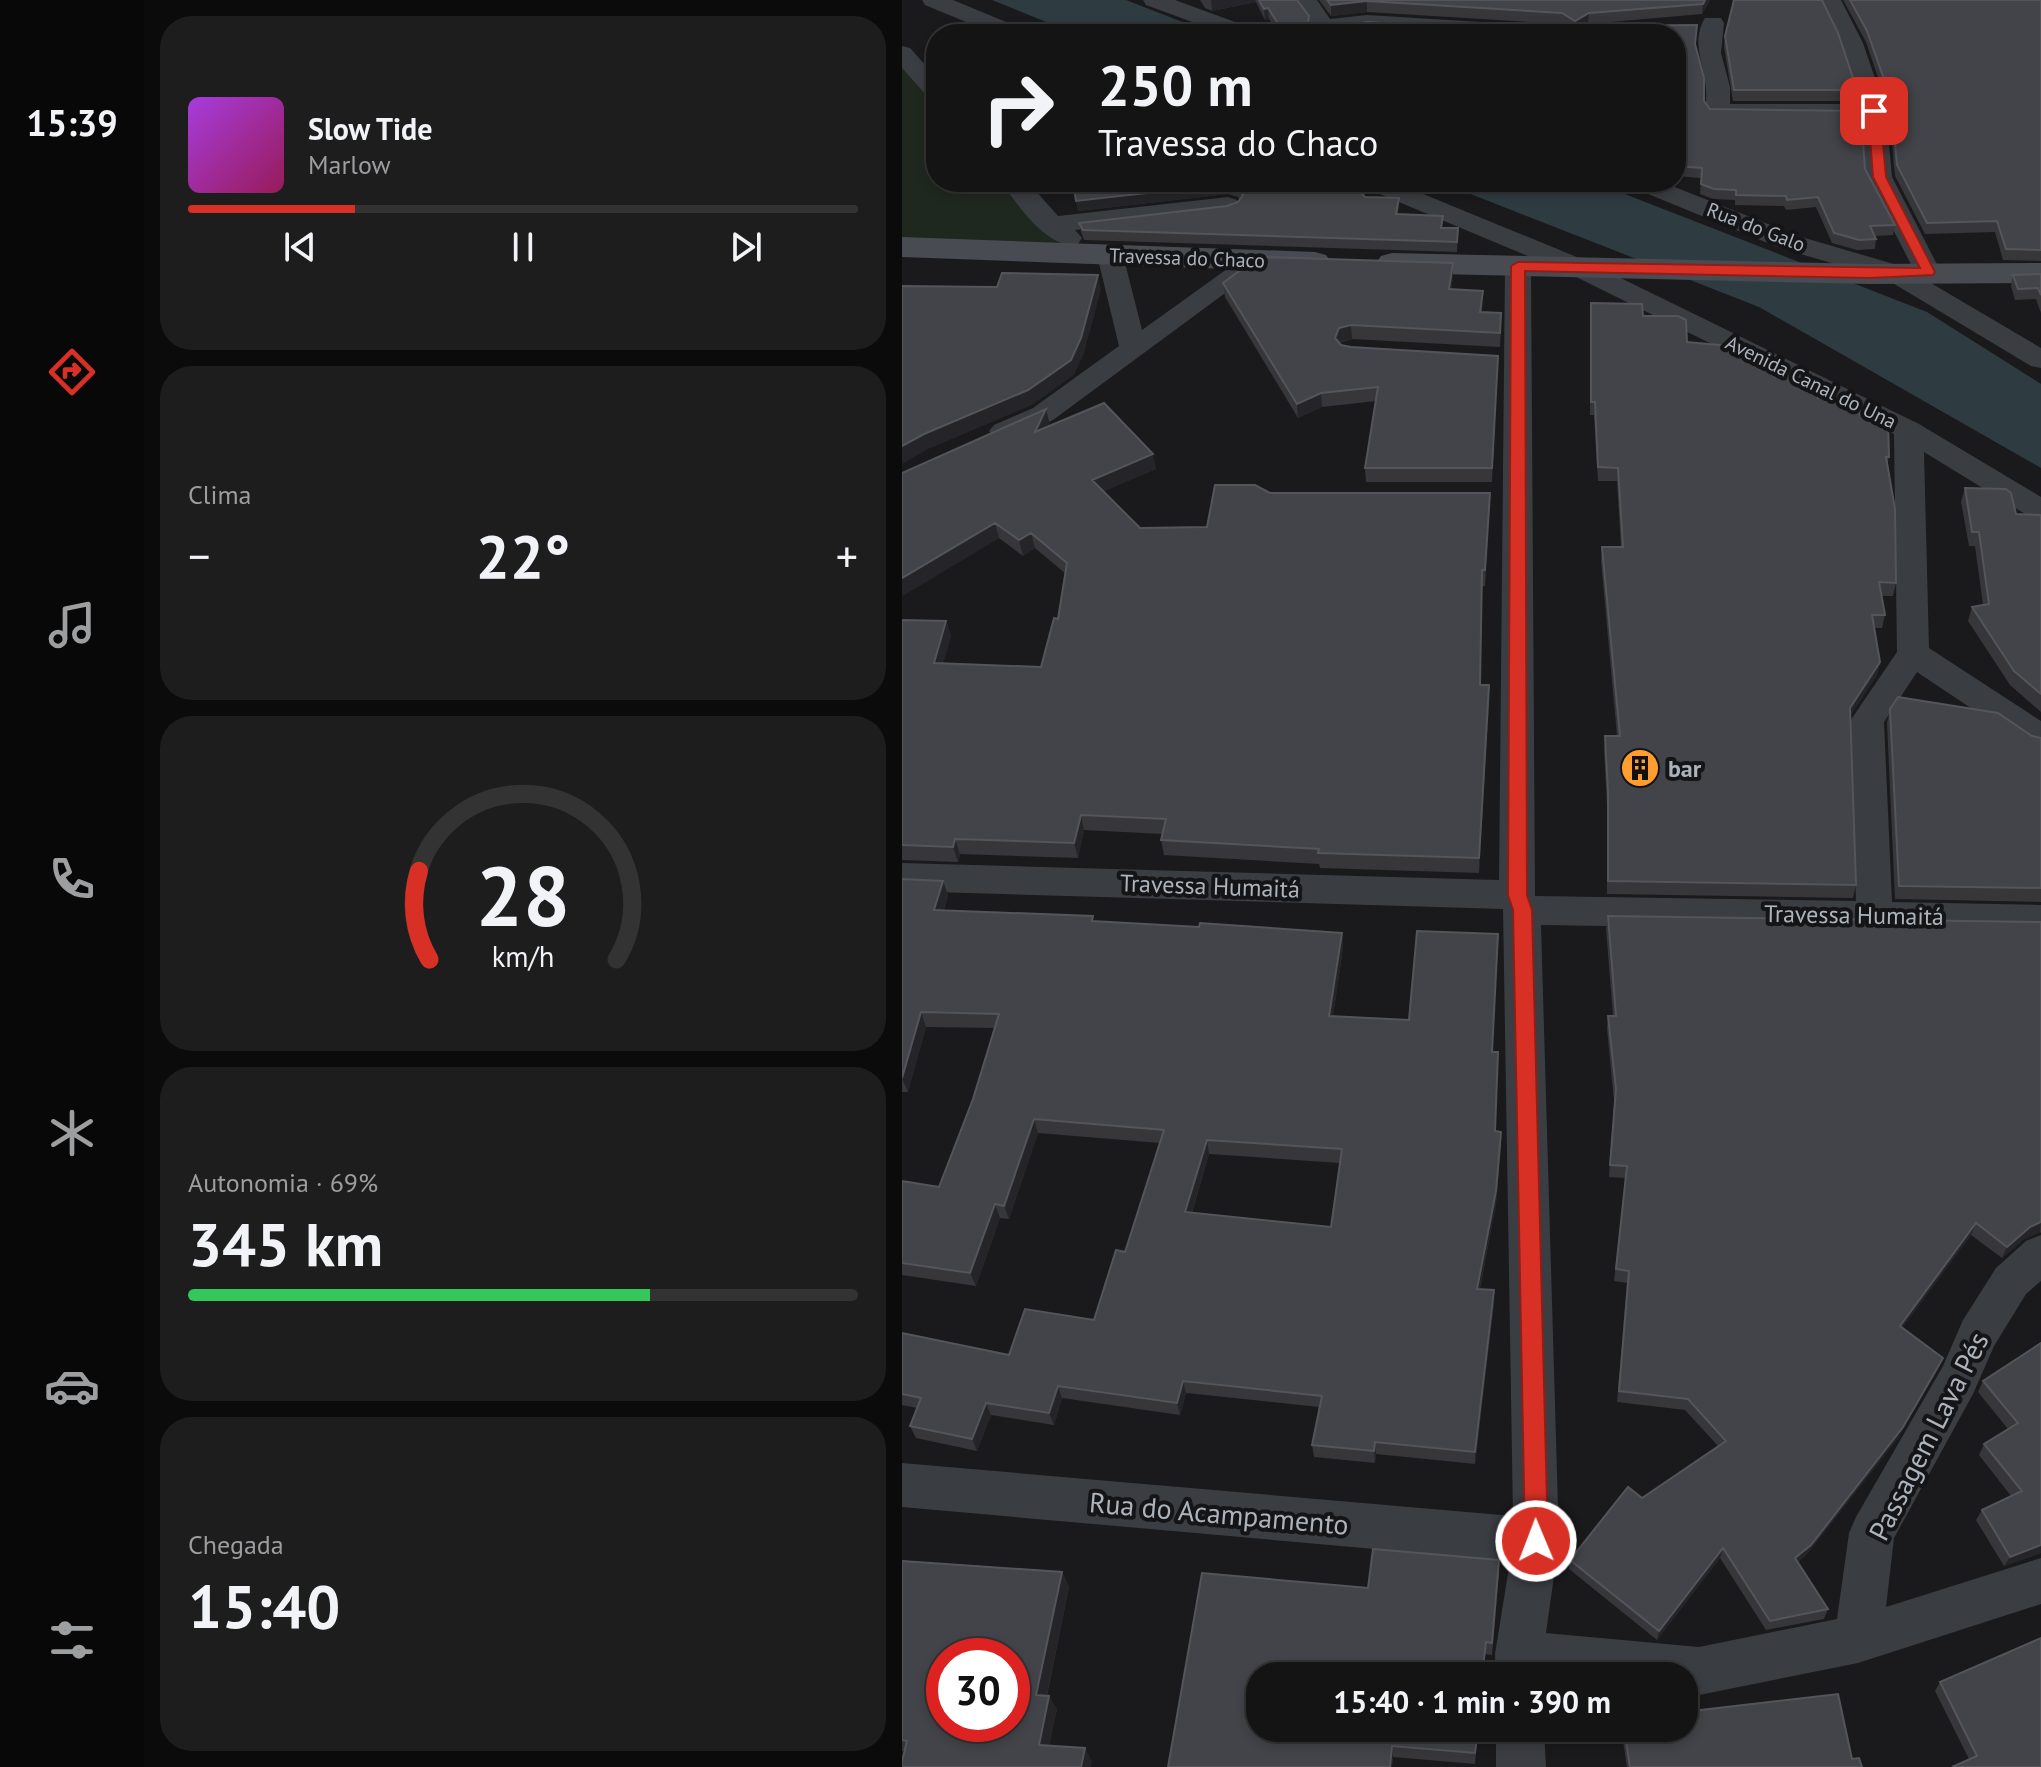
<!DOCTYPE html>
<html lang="pt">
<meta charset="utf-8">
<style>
:root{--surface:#141415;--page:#1d1d1e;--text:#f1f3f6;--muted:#9d9ea0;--line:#333334;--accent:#d93025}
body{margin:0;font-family:"PT Sans",sans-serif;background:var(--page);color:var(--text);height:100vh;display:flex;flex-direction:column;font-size:30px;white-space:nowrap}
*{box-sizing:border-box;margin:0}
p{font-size:26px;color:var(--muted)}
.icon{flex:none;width:44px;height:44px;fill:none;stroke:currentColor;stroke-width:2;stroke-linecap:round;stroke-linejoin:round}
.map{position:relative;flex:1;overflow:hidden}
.panel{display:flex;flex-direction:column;gap:16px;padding:16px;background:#0b0b0c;width:758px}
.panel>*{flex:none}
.guide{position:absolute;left:24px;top:24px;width:760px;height:168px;border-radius:32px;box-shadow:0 4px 12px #0003,0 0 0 2px var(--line);background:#141415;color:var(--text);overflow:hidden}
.speed{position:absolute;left:24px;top:1638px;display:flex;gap:16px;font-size:40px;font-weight:700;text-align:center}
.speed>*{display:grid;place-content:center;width:104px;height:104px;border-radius:50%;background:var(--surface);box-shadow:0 4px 12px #0003,0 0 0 2px var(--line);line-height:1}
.speed .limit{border:12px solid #d22;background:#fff;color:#111}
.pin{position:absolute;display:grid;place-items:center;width:68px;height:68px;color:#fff;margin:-34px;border-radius:16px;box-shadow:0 4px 12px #0006}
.me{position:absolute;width:88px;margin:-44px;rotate:359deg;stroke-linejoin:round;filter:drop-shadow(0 0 6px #0008)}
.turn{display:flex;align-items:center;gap:28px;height:168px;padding:0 40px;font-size:36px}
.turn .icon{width:104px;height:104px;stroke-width:2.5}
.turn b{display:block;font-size:56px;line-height:68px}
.big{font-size:60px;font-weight:600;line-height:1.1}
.panel .card{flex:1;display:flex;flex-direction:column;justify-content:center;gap:12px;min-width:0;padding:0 28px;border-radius:32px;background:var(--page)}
.panel .dial{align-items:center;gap:0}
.dial svg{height:208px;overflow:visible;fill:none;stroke:var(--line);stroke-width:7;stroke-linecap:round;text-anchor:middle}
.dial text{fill:var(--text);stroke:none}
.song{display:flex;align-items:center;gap:24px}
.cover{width:96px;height:96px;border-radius:12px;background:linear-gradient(135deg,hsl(280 70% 55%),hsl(330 70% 35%))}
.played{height:8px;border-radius:4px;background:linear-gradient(90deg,var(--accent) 25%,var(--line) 25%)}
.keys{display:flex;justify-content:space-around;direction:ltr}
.heat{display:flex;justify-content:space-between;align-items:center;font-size:44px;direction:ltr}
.charge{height:12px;border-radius:6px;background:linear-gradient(90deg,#34c759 69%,var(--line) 0)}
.trip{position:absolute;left:344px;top:1662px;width:452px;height:80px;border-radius:32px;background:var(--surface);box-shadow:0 4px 12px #0003,0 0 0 2px var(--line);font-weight:600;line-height:80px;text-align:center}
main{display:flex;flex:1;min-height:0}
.dock{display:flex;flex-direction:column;width:144px;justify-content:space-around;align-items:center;background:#080808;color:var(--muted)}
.dock .icon{width:56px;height:56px}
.dock .active{color:var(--accent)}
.dock b{font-size:36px;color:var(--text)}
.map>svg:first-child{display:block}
.green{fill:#1f281f}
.water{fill:#2e3c42}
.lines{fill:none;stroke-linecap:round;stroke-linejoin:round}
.street{fill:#3a3d42;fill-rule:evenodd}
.secondary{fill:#484c52;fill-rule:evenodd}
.wall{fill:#36363b;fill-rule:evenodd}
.shaded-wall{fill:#252529}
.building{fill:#424449;stroke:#53555b;stroke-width:2;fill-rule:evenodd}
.route{fill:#d93025;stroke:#8d1f18;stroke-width:2}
.labels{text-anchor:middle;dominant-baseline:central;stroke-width:8;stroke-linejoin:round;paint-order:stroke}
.far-street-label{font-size:20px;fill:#abb3bd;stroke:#151518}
.poi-label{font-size:24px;font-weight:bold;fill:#abb3bd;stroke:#151518;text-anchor:start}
.street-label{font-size:24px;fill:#abb3bd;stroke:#151518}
.near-street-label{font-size:28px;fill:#abb3bd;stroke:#151518}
</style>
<main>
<nav class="dock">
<b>15:39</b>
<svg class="icon active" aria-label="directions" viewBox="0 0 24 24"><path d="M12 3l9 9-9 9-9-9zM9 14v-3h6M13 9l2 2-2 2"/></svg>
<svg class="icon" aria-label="music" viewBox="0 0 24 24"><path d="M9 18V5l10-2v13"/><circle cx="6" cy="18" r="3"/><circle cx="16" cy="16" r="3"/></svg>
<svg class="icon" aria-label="phone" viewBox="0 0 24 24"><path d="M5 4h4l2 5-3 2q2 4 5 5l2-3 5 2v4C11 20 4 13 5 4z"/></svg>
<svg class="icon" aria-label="climate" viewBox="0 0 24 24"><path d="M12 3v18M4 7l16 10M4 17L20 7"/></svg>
<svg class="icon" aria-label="car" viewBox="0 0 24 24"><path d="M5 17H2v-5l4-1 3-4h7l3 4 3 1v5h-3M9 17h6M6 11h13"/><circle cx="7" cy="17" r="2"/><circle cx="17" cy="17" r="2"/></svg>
<svg class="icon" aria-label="filters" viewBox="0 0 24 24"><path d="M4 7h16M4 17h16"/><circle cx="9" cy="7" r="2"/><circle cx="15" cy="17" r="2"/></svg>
</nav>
<section class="panel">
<div class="card">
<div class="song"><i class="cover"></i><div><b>Slow Tide</b><p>Marlow</p></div></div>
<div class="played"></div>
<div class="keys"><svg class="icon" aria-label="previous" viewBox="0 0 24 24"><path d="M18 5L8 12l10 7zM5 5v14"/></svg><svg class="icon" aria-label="pause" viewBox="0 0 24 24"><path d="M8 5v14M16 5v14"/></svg><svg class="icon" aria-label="next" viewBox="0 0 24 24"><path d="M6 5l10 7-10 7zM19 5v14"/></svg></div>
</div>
<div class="card"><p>Clima</p>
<div class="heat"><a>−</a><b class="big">22°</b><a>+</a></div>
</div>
<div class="card dial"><svg viewBox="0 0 100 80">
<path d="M14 69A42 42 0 1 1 86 69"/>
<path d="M14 69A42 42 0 0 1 10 35" stroke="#d93025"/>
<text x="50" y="56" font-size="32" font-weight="700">28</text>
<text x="50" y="72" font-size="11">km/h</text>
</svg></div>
<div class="card"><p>Autonomia · 69%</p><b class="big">345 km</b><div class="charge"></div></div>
<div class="card"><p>Chegada</p><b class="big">15:40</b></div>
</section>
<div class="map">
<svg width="1139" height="1767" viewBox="0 0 1139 1767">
<rect width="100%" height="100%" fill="#1a1a1c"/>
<path class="green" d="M0 64 34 92V182H112L168 246 0 252Z"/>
<path class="water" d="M90 0H224L311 34H174Z
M538 182H692L1025 312 1139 384V468L857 307Z"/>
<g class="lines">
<path class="street" d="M20 0H51L121 29 125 34H93L23 5Z
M241 0H273L352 29 356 34H323L244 5Z
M392 0H415L428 19 465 15 659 27 667 29 671 34H547L465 29 410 34 411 26Z
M917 0H939L961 43 984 111 990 177 1039 272 1035 278 1022 279 1139 348V368L1129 366 984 279 878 248 729 187 725 182H760L896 236 1002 267 1014 274 964 177 960 118H816L807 116C802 108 805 100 804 90 803 65 788 42 803 18H819L822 23 819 53 828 87V104H957L937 43Z
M0 46 8 48 34 77V99L26 97 0 68Z
M99 182H126L156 216 326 197 335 200 339 205 335 210 326 213 173 230 180 238 176 244C146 251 115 204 99 182Z
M457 182H492L682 260 1017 424 1139 497V520L1128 517 1022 452 1027 648 1139 721V750L1127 747 1015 672 982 722 990 902 1139 905V933L639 925 657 1541 644 1633 797 1647 935 1619 947 1533 954 1517 1041 1366 1061 1320 1094 1268 1124 1241 1139 1235V1281L1124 1294 1092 1346 1071 1394 992 1538 984 1607 1139 1558V1604L956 1663 797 1695 782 1694V1676H594L593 1654 608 1561 0 1507V1463L611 1516 601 909 0 891V863L597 880 603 266 607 260H625L629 266 633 896 954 901 948 721 995 652 992 434 664 272 461 187Z
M208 247 217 249 221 255 240 330 346 254H364L368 260 151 420C133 429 112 443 92 437L87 431 92 425 131 408 217 346 195 255 199 249Z
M594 1728H642L644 1767H594Z"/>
<path class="secondary" d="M0 237 413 252 424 255 429 262 424 269 413 272 0 257Z
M490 253 968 264 1139 263V283L968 284 490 273 479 270 474 263 479 256Z"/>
</g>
<path class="wall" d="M298 0H395L408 27 407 33 377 34 367 19 363 20 354 2 310 11 303 8Z
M417 0H808L800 14 686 24 683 26 795 25 793 45 802 78V101L808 109 959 111 963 169 993 225 991 235 973 236 974 239 973 249 955 250 930 243 914 207 884 210 882 206 833 205V200L811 199 798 194 799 178 774 176V34H449L453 24 465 22 547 27 663 26 659 24 465 12 429 16Z
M830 0H920L955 90 953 101H831L822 47 823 36 832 2Z
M941 0H1139V261L1101 260 1093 232 1023 234 993 176 987 110 964 42Z
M171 182H450L463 197 497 198 496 214 541 228H556L555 252 182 240 179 232 177 223 325 206 336 202 338 200 336 197 326 194 176 211Z
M1139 274V313L1134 299 1113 300 1109 286 1111 275Z
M551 277 549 289 581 291 580 312 599 327 598 347 450 339 437 343 439 345 449 347 596 356 590 482H464L463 468 474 401 420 407 396 418 323 297 321 283Z
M689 303 741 316 785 342 893 384 916 398 958 415 987 457 985 466 994 583 991 596H979L983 615 980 628H972L978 662 975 675 948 716 954 885 951 898 705 894V805L702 750 703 736H715L699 561 700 547H719L715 481H696L692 415H688Z
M148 425 147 426 254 469 202 491 238 528 305 527 368 493H588L583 586H580L578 685 587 701 577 873 418 868 417 864 262 855 259 840 260 834 182 830 176 858 58 854 56 862 0 860V620L44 621 49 636 41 663 139 667 156 619 164 574 133 548 121 556 97 538 0 596Z
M1063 488 1114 514 1139 515V712L1108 685 1066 621 1070 607 1081 605 1073 546H1067L1059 502Z
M988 709 1139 738V902L993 899 985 723Z
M0 879 46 895 42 910 192 922 440 933 441 948 431 1016 590 1052 593 1131 599 1145 594 1204 578 1289 592 1290V1303L573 1464 474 1454 473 1463 412 1457 410 1445 417 1407 284 1393 278 1415 160 1398 152 1425 89 1415 75 1451 14 1438 8 1426 15 1408 0 1405V1333L107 1355 192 1320 223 1252 258 1143 136 1133 107 1219 98 1218 74 1286 0 1275V1181L37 1187 71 1099 93 1028 24 1027 6 1092H0ZM307 1154 438 1163 429 1227 290 1213Z
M706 916 1139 922V1233L1138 1232 1122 1239 1100 1258 1069 1235 1000 1328 1041 1358 1036 1369 996 1438 905 1554 896 1562 926 1609 922 1619 864 1630 818 1558 755 1640 667 1569 668 1560 740 1498 816 1446 783 1410 715 1402 725 1283 712 1281 723 1178 707 1177 712 1101 705 1029 706 1016H711L704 929Z
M1139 1343V1553L1102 1566 1074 1520 1080 1510 1109 1496 1077 1455 1082 1444 1106 1429 1076 1392 1081 1381Z
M0 1561 160 1572 167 1587 145 1696 155 1709 147 1746 190 1761 0 1751Z
M597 1573 590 1655 583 1654 573 1764 491 1757 490 1767H266L466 1588Z
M1038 1682 1139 1767 1067 1759 1033 1691Z
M719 1728H782L950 1759 960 1767H725Z"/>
<path class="shaded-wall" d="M309 0H353L354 2 310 11Z
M803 0H808L800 14 801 4Z
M465 1V12L429 16V5Z
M366 8 367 19 363 20 362 9Z
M687 13 686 24 673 32V21Z
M407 16V33L380 34 379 28Z
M325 184 326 194 176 211 174 201Z
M551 263V277L547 303V289Z
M196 275 199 290 182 353 172 375 130 405 26 449 0 464V446Z
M449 325 450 339 438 342 434 352 433 338 437 328Z
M419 393 420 407 396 418 395 404Z
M144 409 148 425 137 447 133 432Z
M251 454 254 469 193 495 190 480Z
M93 523 97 538 0 596V578Z
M129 533 133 548 121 556 117 540Z
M44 621 49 636 37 678 32 663Z
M978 662 975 675 945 721 948 708Z
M587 685V701L577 873V858Z
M179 815 182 830 176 858 172 843Z
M53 839 58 854 56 862 51 847Z
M41 881 46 895 37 925 32 910Z
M440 933 441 948 429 1030 427 1016Z
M19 1012 24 1027 6 1092 0 1078Z
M132 1119 136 1133 107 1219 102 1206Z
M599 1132 594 1204 575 1302V1289Z
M305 1140 307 1154 286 1225 283 1212Z
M93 1204 98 1218 74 1286 68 1273Z
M1139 1222 1138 1232 1122 1239 1100 1258 1105 1247 1128 1227Z
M1074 1223 1069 1235 993 1338 998 1326Z
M592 1290V1303L573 1464V1452Z
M1041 1358 1036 1369 996 1438 905 1554 890 1568 893 1558Z
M281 1381 284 1393 278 1415 275 1403Z
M156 1386 160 1398 152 1425 147 1413Z
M84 1403 89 1415 75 1451 70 1439Z
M473 1442 474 1454 473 1463 472 1451Z
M1139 1545V1553L1102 1566 1108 1557Z
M821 1548 818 1558 755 1640 757 1631Z
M160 1572 167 1587 142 1708 134 1695Z
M147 1696 155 1709 145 1758 137 1745Z
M490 1746 491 1757 490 1767H488Z
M183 1748 190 1761 189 1767H179Z"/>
<path class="building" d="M357 0H395L407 16 406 23 379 28 366 8 362 9Z
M425 0H803L801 4 687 13 673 21 660 13 465 1 429 5Z
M832 0H920L936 33 955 90H832L823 36Z
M948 0H1139V250L1104 249 1095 221 1025 223 995 165 989 99 965 31Z
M465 22 547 27 795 25 793 44 802 78V101L808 109 959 111 963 169 993 225 968 226 974 239 957 240 932 233 916 197 885 200 884 196 834 195V190L812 189 799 184 800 168 774 166V34H449L453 24Z
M88 27 96 34H62Z
M171 182H450L463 197 497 198 494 214 541 216 539 228H556L555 242 181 230 177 223 325 206 336 202 341 195 335 188 325 184 174 201Z
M356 257 551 263 547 289 581 291 578 312 599 313 598 333 449 325 437 328 433 338 439 345 449 347 596 356 590 468H463L476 387 419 393 395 404 321 283Z
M100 273 196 275 179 338 169 360 126 390 22 434 0 446V286L95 287Z
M1139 274V295L1136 288 1116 289 1111 275Z
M689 303 740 304 741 316H776L784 320 785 342 838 347 868 367 894 375 893 384 917 386 916 398 947 400 958 406V415L986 420 987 457H984L993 509 994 583 977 582 983 615H970L978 662 948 708 954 885 706 881V792L703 736H718L700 547H721L716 468 696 467 693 402H689Z
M202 403 251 454 190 480 238 528 305 527 313 485H353L368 493H588L583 570H580L578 685H587L577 858 416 853 417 849 259 840 264 819 179 815 172 843 53 839 51 847 0 845V620L44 621 32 663 139 667 152 618 156 619 165 563 129 533 117 540 93 523 0 578V473L144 409 133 432Z
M1063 488 1104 489 1109 493 1114 514 1139 515V694L1112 671 1070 607 1087 604 1077 532H1070Z
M996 697 1096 713 1130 736 1139 738V888L997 886 988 709Z
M0 879 41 881 32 910 191 916 190 921 297 927 298 923 440 933 427 1016 507 1020 515 931 596 934 590 1052H596L593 1131 599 1132 594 1191 575 1289 592 1290 573 1452 473 1442 472 1451 410 1445 420 1396 281 1381 275 1403 156 1386 147 1413 84 1403 70 1439 8 1426 19 1398 0 1394V1333L107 1355 123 1309 192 1320 214 1250 223 1252 262 1130 132 1119 102 1206 93 1204 68 1273 0 1263V1181L37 1187 71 1099 97 1014 19 1012 0 1078ZM305 1140 440 1149 429 1227 283 1212Z
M706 916 1139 922V1222L1128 1227 1105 1247 1074 1223 998 1326 1041 1358 1001 1427 909 1545 893 1558 926 1609 868 1621 821 1548 757 1631 668 1560 726 1487 740 1498 824 1441 786 1399 717 1391 727 1271 714 1269 725 1166 708 1165 714 1089 706 1016H714Z
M1139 1343V1545L1108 1557 1080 1510 1120 1491 1082 1444 1116 1423 1081 1381Z
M471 1549 597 1560 590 1643 584 1642 580 1676H358V1728H576L573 1753 490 1746 488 1767H266L300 1573 466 1588Z
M0 1561 160 1572 134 1695 147 1696 137 1745 183 1748 179 1767H0V1761L5 1741 0 1740ZM42 1656H110V1724H42Z
M1139 1638V1767H1050L1075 1756 1038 1682Z
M936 1694 950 1759 957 1758 960 1767H728L722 1728H782V1712Z"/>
<path class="route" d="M972 107 978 111 984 177 1033 272 1031 275 968 278 623 271 625 895 630 910 646 1541 642 1549 634 1553 626 1549 623 1541 611 910 606 895 609 266 616 262 1018 268 971 177 966 111Z"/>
<defs>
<symbol id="building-disc" viewBox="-11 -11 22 22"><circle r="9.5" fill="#ff9d2f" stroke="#151518"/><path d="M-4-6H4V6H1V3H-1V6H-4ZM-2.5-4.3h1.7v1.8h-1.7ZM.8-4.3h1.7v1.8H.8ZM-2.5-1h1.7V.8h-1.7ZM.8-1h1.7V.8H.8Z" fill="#111"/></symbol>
</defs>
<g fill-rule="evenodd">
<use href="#building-disc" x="716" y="746" width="44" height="44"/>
</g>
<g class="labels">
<g class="far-street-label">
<text transform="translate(854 227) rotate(21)">Rua do Galo</text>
<text transform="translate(285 258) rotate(2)">Travessa do Chaco</text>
<text transform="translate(909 382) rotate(26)">Avenida Canal do Una</text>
</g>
<g class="poi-label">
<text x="766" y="768">bar</text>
</g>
<g class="street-label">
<text transform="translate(308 886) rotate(2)">Travessa Humaitá</text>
<text transform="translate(952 915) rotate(1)">Travessa Humaitá</text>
</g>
<g class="near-street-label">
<text transform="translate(1026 1436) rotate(-63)">Passagem Lava Pés</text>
<text transform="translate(317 1513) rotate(5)">Rua do Acampamento</text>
</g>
</g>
</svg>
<div class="speed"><div class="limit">30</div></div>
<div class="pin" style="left:972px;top:111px;background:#d93025"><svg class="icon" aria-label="arrive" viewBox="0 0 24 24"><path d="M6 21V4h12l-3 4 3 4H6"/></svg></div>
<svg class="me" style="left:634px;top:1541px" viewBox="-20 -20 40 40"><circle r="17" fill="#d93025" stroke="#fff" stroke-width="3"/><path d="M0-11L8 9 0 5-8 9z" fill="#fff"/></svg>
<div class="trip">15:40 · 1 min · 390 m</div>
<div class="guide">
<div class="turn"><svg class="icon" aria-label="right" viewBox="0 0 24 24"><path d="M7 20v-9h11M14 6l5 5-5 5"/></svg><div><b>250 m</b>Travessa do Chaco</div></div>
</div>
</div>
</main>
